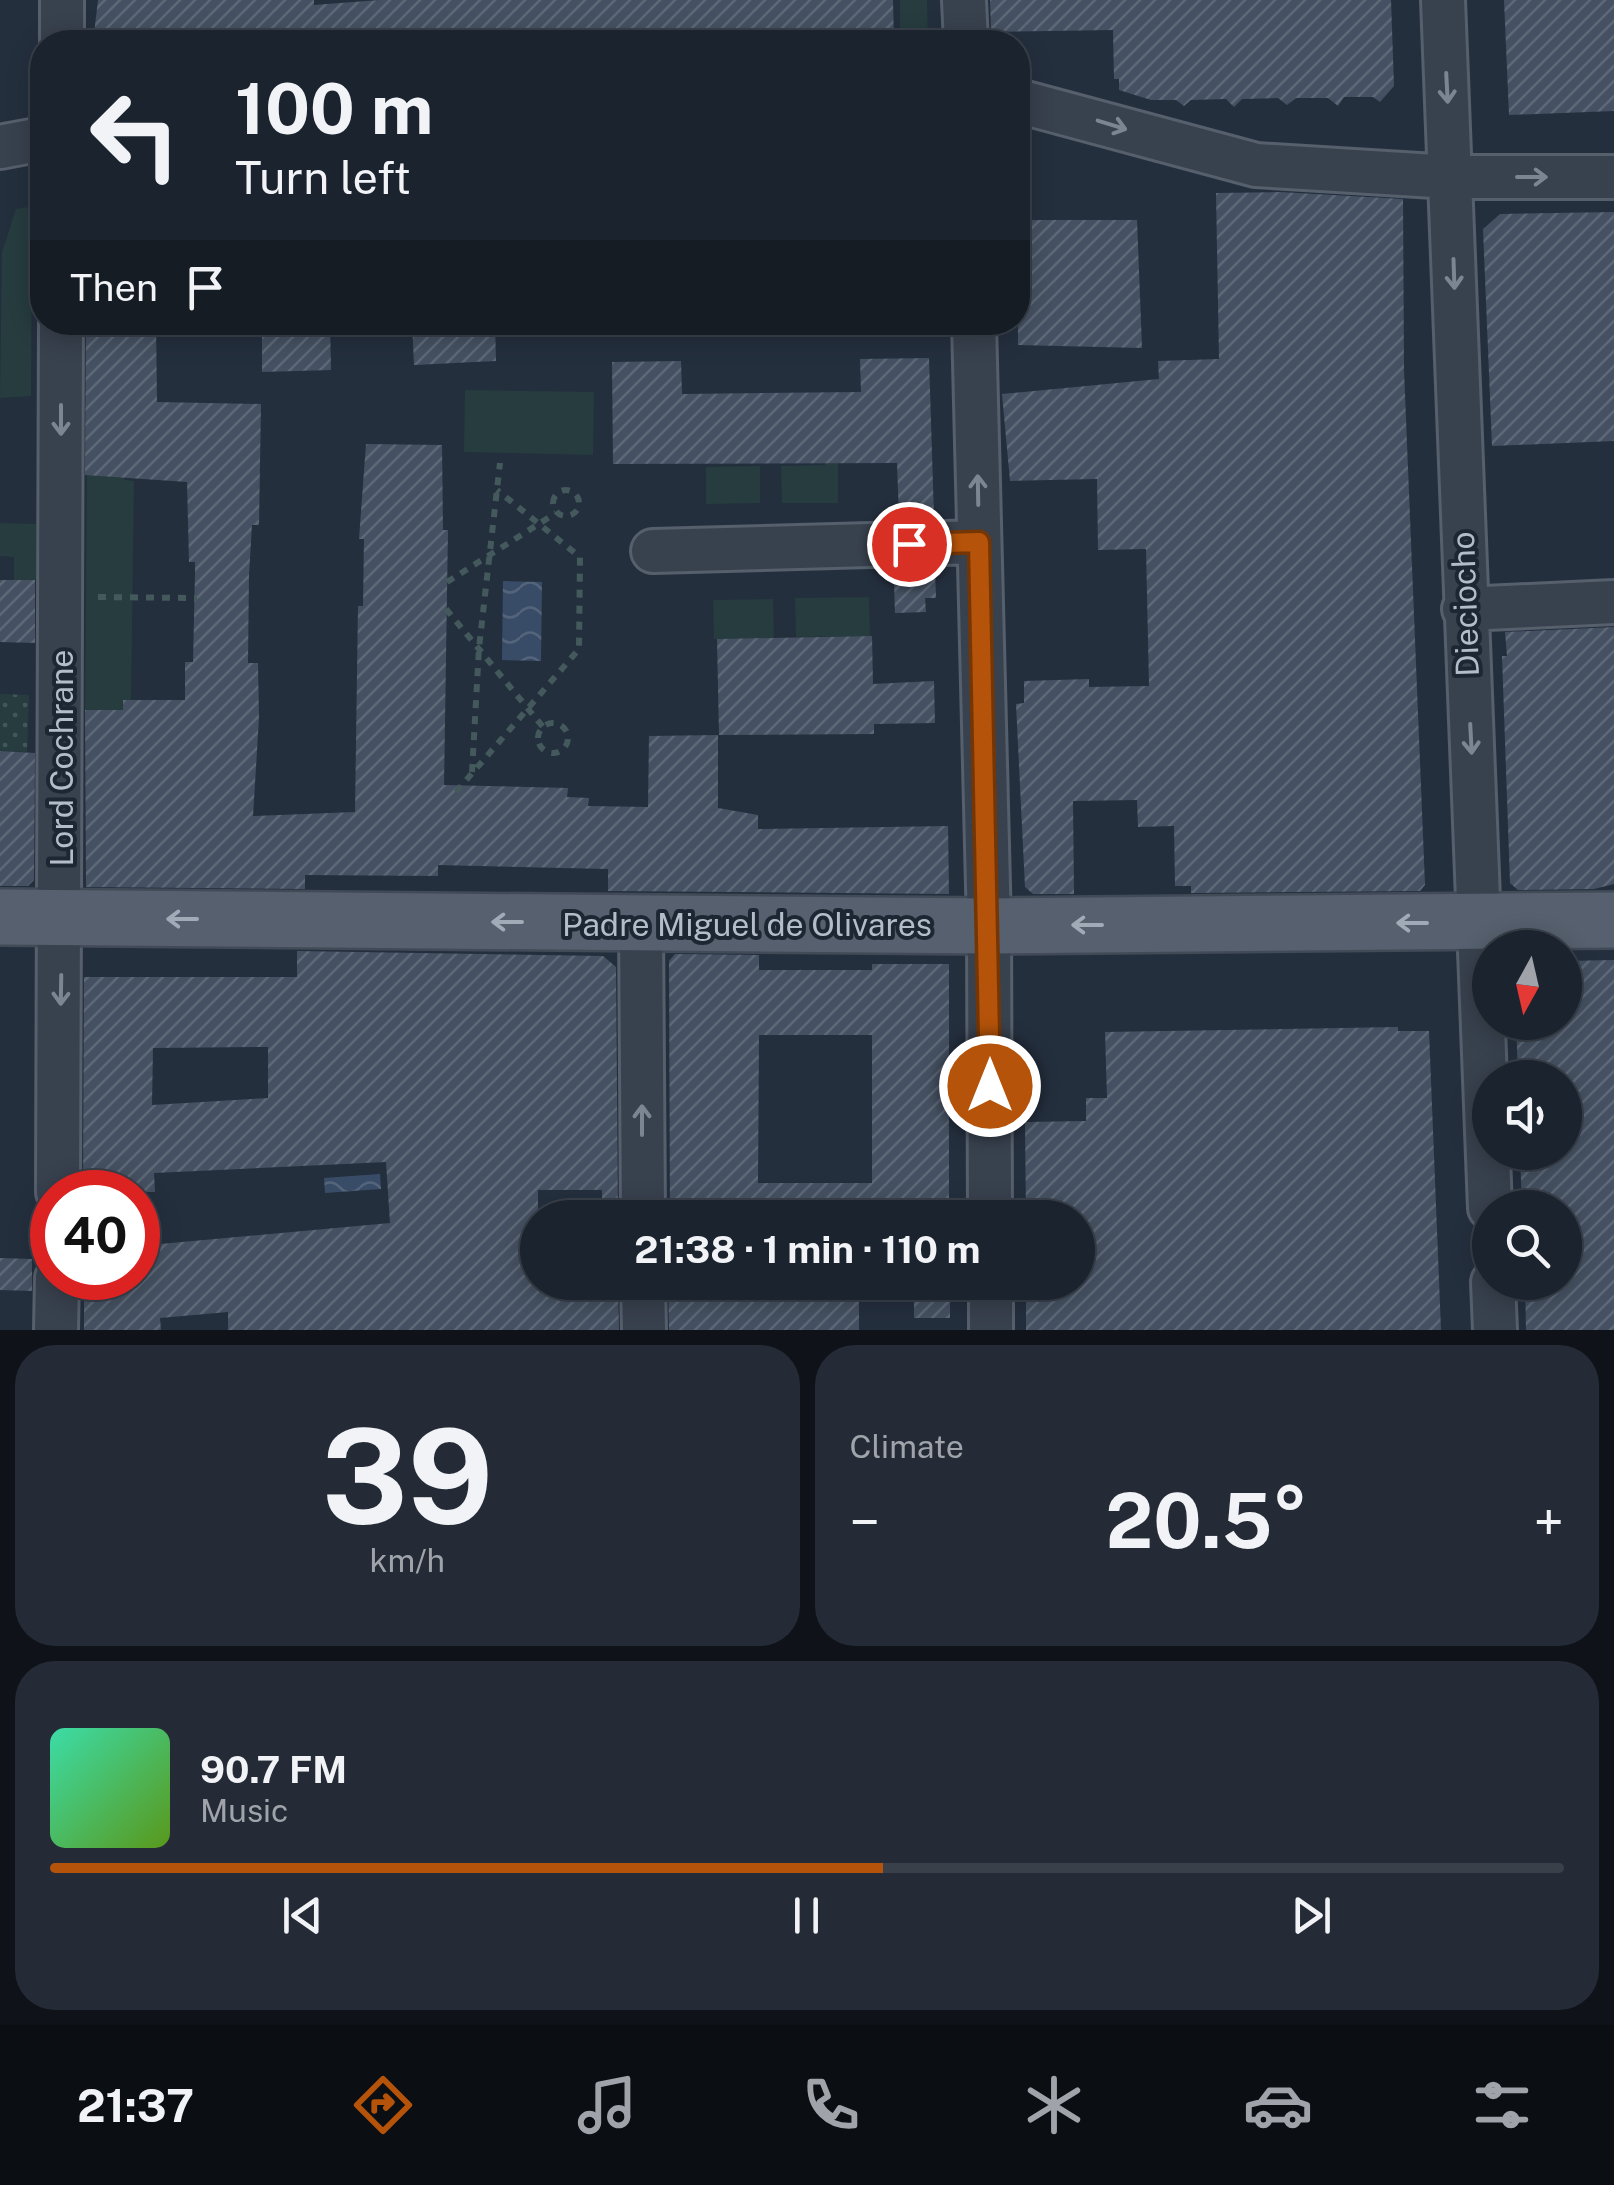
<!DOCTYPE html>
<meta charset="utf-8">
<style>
:root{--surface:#1b232e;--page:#242b36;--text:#f1f3f6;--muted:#a0a4aa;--line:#39404a;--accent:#b45309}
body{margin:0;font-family:"Public Sans",sans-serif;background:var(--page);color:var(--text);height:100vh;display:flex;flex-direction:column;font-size:38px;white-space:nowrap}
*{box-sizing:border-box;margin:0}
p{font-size:32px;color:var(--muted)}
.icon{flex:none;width:55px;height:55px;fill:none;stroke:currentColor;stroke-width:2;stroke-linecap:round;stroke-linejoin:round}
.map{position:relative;height:1330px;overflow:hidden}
.drawer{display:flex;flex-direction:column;gap:15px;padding:15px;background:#0f1319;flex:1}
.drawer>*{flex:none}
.banner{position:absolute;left:30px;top:30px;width:1000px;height:305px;border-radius:40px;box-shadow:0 5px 25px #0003,0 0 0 2px var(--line);background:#1b232e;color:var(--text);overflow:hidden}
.needle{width:65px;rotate:188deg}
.controls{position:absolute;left:1472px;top:930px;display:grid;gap:20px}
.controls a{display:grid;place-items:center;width:110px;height:110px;border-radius:50%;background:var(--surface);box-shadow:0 5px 25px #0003,0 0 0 2px var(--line);font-size:50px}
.speed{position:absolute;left:30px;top:1170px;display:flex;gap:20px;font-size:50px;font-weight:700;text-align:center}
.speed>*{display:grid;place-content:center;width:130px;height:130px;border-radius:50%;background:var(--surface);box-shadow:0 5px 25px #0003,0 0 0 2px var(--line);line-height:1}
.speed .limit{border:15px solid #d22;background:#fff;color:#111}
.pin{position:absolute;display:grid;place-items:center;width:85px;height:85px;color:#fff;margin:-42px;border:5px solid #fff;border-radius:50%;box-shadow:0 2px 10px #0007}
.me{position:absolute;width:110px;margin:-55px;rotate:0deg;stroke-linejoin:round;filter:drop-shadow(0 0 8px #0008)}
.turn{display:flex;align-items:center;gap:35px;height:210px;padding:0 40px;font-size:45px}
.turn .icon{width:130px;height:130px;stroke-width:2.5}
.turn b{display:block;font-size:70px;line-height:85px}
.then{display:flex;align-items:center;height:95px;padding:0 40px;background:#0003;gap:20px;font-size:38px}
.big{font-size:75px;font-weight:700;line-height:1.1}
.drawer .card{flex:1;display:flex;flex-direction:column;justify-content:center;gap:15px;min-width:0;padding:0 35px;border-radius:40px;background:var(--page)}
.drawer .dial{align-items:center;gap:0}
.dial b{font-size:130px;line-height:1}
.song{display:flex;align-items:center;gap:30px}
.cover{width:120px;height:120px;border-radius:15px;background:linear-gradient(135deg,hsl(160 70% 55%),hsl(90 70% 35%))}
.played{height:10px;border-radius:5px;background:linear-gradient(90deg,var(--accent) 55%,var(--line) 55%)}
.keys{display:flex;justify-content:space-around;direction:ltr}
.heat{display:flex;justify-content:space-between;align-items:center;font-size:55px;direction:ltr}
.drawer .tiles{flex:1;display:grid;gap:15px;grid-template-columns:1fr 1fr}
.card:last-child{grid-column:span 2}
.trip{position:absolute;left:520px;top:1200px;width:575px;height:100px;border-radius:50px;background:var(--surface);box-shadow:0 5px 25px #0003,0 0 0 2px var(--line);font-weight:700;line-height:100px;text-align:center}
.dock{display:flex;height:160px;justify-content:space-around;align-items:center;background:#0b0e12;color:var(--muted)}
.dock .icon{width:70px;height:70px}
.dock .on{color:var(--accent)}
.dock b{font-size:45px;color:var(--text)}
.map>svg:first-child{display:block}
.grass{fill:#263c3f}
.garden{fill:url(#garden-dots)}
.water{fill:url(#water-waves)}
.building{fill:url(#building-hatch);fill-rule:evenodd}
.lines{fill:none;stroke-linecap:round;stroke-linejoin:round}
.minor-casing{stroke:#565f6c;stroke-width:48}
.major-casing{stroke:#414a57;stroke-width:60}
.path{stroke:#44595c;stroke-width:6;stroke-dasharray:8 8;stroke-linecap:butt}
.minor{stroke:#38414e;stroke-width:42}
.major{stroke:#56606e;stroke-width:55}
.oneway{stroke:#7c8592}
.oneway2{stroke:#a1aab7}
.route-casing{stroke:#753606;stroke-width:25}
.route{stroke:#b45309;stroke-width:18}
.labels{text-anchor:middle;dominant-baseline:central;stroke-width:8;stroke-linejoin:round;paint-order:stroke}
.street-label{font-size:32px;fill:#b4bcc9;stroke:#1d2633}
</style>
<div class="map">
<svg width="1614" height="1330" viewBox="0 0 1614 1330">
<defs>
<pattern id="garden-dots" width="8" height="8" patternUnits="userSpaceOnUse" patternTransform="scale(2.5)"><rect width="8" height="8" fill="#263c3f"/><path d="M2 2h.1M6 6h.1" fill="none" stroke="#435659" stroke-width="1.8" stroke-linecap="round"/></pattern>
<pattern id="water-waves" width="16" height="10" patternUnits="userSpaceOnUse" patternTransform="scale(2.5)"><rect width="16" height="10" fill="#394c67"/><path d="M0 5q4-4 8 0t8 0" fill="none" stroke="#53647b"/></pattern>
<pattern id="building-hatch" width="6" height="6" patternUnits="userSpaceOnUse" patternTransform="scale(2.5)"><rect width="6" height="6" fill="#455162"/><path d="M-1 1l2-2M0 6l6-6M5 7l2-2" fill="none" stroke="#5d6877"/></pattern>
</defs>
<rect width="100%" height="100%" fill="#242f3e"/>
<path class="grass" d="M900 0H927L928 42H900Z
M26 207 32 214 31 396 0 398 2 252 16 209Z
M465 390 594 392 593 455 464 452Z
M826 455H838V503H782L781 466 825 465Z
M760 466V503L706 504V467Z
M87 475 124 476V480L134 481 131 700H123V710H85Z
M0 523 36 524V580H14V557L0 556Z
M869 597 870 636 796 637 795 598Z
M773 599 774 638 714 639 713 600Z"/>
<path class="garden" d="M0 694 29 695 27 752 0 751Z"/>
<path class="water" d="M503 581 542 582 541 661 502 660Z
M380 1174 381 1189 325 1193 324 1178Z"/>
<path class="building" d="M98 0H314V5L380 0H893L894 41 93 42Z
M990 0H1391L1394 86 1380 102 1373 97H1344L1338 106 1328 98H1296L1287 105 1278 98 1242 99 1234 107 1226 99 1191 100 1184 106 1176 100H1151L1119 90V79H1114L1113 30 991 32Z
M1504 0H1614V111L1509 115Z
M1280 192 1403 199 1404 370 1425 885 1420 891 1191 893V886H1175L1174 826 1138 827 1137 800 1073 801 1074 894H1033L1025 887 1016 704 1024 703V681L1089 679V687L1149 686 1146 549 1098 550 1097 479 1010 481 1002 394 1159 379 1158 361 1219 359 1216 193Z
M1614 212V441L1492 446 1483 229 1500 214Z
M1018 220H1137L1142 348 1018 345Z
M86 322H156L157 402 261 404 259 525H252L249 575 248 663H258L259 718 253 816 355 812 358 606H363L364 539H359L366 444 442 445 443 530H448L444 785 568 788 567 797 589 798 588 806 648 807 649 736 718 735V808L758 815V829L948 826 949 894 608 891V869L438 865V876L305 875V889L86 887 85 710H123V700H185V662H193L195 574V562H189L187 482 85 475Z
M262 322H330L331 370 262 372Z
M412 322H495L496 361 414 365Z
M929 358 934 518 899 519 897 463 613 464 612 362 681 361 682 394 861 392 860 359Z
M935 568 936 598H925L926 612 895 613 894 583H901L900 569Z
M0 580H35V643L0 642Z
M1614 627V884L1594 889 1518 890 1510 883 1502 656H1507L1505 632Z
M872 636 873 684 934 681 935 723 874 724V734L719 735 717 639Z
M0 751 35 753 34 880 28 886H0Z
M297 951 603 956 616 967 618 1215 602 1216V1190H538V1282H618L619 1330H228V1312L160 1318 161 1330H84V1278H138V1246L390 1223 386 1162 154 1173 155 1192H83L84 977H297ZM268 1047V1098L152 1105 153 1048Z
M759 955V970H872V964H949V1217L670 1218 669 961 675 954ZM759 1035H872V1183H758Z
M1614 960V1330H1526L1525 1282H1565V1208H1522L1520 1152H1565V1078H1518L1516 1022H1565V961Z
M1398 1027V1031H1429L1441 1330H1026V1282H1078V1218H1026L1025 1122 1086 1121V1098H1107L1105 1032Z
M0 1258 32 1259V1291L0 1290Z
M668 1282H859V1330H669Z
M914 1282H950V1318H914Z"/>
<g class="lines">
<defs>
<path id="minor" d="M964 0 966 42
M1443 0 1490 1208
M62 42V0
M1018 101 1256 165 1451 177H1614
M0 147 42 139
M974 322 989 926 990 1218
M653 551 979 542
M1464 609 1614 602
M641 923 643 1218
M58 1192 61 322
M643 1282 644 1330
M991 1282V1330
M1493 1282 1495 1330
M56 1330 57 1278"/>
<path id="major" d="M0 917 989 926 1614 920"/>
</defs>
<use href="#minor" class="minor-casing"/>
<use href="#major" class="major-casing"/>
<path class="path" d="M553 503a13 13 0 1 1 26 0a13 13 0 1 1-26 0Z
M447 582 556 513
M98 597 197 598
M446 609 543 727
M538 738a15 15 0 1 1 30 0a15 15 0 1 1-30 0Z
M472 772 479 648 500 463
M456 792 579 649 580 557 497 490"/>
<use href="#minor" class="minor"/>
<use href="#major" class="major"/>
</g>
<defs><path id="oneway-shaft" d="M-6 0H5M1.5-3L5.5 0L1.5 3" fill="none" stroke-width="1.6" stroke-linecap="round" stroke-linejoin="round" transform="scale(2.5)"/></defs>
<g class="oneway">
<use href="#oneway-shaft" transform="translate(1447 88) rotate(87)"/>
<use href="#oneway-shaft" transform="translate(1112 125) rotate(17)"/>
<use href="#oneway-shaft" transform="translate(1532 177)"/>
<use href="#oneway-shaft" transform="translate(1454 274) rotate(88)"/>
<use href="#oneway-shaft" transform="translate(61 420) rotate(90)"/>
<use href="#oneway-shaft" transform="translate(978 490) rotate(-91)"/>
<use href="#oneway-shaft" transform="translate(1471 739) rotate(87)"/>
<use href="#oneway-shaft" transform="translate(61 990) rotate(91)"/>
<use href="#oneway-shaft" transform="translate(642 1120) rotate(-90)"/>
</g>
<g class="oneway2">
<use href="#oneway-shaft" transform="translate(182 919) rotate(-180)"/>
<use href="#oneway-shaft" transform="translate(507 922) rotate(-180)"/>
<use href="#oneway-shaft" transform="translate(1412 923) rotate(180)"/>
<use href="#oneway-shaft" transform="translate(1087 925) rotate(180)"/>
</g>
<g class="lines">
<defs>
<path id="route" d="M909 544 979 542 990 1086"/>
</defs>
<use href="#route" class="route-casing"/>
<use href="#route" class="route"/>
</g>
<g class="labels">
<g class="street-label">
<text transform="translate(1465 604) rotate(-92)">Dieciocho</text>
<text transform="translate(61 758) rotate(-90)">Lord Cochrane</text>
<text x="747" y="924">Padre Miguel de Olivares</text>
</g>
</g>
</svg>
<div class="controls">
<a><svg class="needle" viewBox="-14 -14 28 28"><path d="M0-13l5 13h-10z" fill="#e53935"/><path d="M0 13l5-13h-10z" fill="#a0a4aa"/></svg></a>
<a><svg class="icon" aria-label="sound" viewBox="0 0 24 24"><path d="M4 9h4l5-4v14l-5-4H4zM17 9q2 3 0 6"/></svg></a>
<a><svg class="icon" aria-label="search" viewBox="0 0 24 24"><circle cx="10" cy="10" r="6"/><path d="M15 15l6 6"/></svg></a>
</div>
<div class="speed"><div class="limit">40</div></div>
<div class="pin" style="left:909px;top:544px;background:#d93025"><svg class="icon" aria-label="arrive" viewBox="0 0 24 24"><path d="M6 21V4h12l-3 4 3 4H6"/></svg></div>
<svg class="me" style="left:990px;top:1086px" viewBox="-20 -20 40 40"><circle r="17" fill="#b45309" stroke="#fff" stroke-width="3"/><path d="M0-11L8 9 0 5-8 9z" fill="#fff"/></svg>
<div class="trip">21:38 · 1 min · 110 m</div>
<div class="banner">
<div class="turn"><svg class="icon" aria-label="left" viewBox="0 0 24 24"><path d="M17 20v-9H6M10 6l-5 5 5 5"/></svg><div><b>100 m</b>Turn left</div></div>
<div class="then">Then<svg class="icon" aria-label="arrive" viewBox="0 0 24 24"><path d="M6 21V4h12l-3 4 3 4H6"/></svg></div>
</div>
</div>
<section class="drawer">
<div class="tiles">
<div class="card dial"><b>39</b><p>km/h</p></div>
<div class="card"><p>Climate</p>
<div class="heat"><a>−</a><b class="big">20.5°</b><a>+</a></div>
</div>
<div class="card">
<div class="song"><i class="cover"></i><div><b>90.7 FM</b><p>Music</p></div></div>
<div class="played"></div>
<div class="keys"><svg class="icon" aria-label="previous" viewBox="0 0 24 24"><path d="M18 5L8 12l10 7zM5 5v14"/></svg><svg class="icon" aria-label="pause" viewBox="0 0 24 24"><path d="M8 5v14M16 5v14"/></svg><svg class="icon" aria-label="next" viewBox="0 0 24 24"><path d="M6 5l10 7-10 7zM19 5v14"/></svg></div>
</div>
</div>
</section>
<nav class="dock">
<b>21:37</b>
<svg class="icon on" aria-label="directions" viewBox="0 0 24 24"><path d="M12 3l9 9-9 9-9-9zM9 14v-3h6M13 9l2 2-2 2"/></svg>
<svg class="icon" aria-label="music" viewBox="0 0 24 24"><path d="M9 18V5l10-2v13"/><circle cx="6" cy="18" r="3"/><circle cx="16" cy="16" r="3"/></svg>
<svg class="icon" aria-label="phone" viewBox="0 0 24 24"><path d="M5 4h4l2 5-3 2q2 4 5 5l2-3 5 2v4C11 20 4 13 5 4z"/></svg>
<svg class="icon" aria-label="climate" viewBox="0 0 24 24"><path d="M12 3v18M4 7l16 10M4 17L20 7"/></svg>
<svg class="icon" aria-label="car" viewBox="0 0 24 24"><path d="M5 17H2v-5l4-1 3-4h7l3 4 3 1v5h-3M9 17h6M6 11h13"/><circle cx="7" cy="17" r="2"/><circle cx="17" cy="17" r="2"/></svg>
<svg class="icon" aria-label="filters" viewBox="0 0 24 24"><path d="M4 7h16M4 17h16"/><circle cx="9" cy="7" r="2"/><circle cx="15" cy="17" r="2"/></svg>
</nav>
